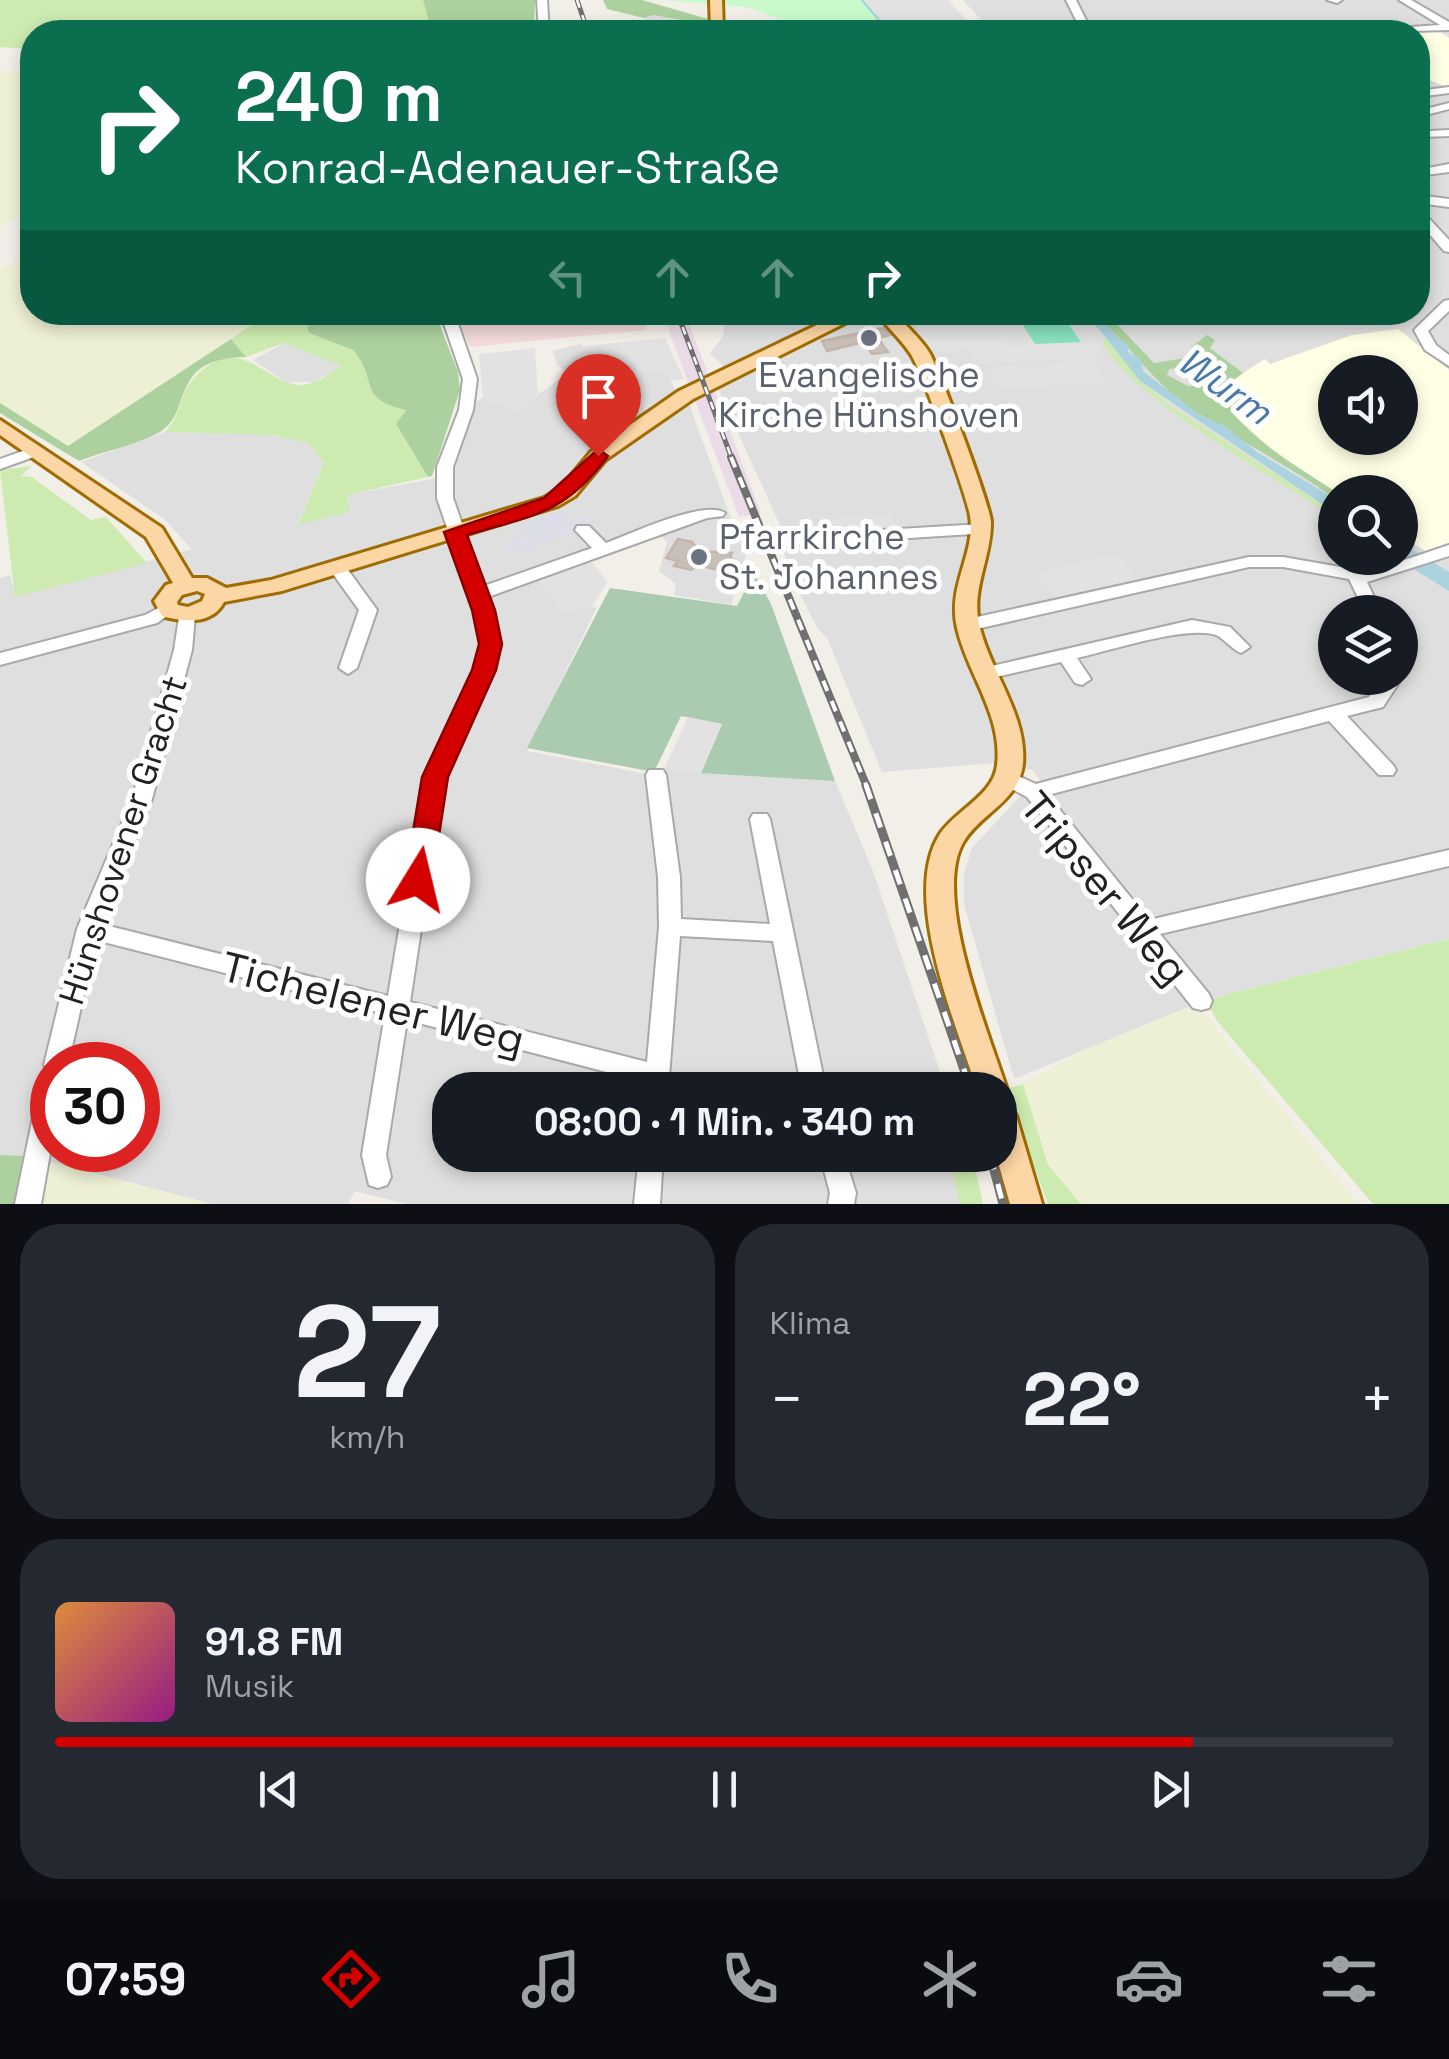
<!DOCTYPE html>
<html lang="de">
<meta charset="utf-8">
<style>
:root{--surface:#171b24;--page:#242831;--text:#f1f3f6;--muted:#9ea1a6;--line:#363941;--accent:#d40000}
body{margin:0;font-family:"Space Grotesk",sans-serif;background:var(--page);color:var(--text);height:100vh;display:flex;flex-direction:column;font-size:38px;white-space:nowrap}
*{box-sizing:border-box;margin:0}
p{font-size:32px;color:var(--muted)}
.icon{flex:none;width:55px;height:55px;fill:none;stroke:currentColor;stroke-width:2;stroke-linecap:round;stroke-linejoin:round}
.map{position:relative;height:1204px;overflow:hidden}
.panel{display:flex;flex-direction:column;gap:20px;padding:20px;background:#0d0f14;flex:1}
.panel>*{flex:none}
.banner{position:absolute;left:20px;top:20px;width:1410px;height:305px;border-radius:40px;box-shadow:0 5px 15px #0003;background:#0b6e4f;color:#fff;overflow:hidden}
.buttons{position:absolute;left:1318px;top:355px;display:grid;gap:20px}
.buttons a{display:grid;place-items:center;width:100px;height:100px;border-radius:50%;background:var(--surface);box-shadow:0 5px 15px #0003;font-size:50px}
.speed{position:absolute;left:30px;top:1042px;display:flex;gap:20px;font-size:50px;font-weight:700;text-align:center}
.speed>*{display:grid;place-content:center;width:130px;height:130px;border-radius:50%;background:var(--surface);box-shadow:0 5px 15px #0003;line-height:1}
.speed .limit{border:15px solid #d22;background:#fff;color:#111}
.pin{position:absolute;display:grid;place-items:center;width:85px;height:85px;color:#fff;margin:-102px -42px;border-radius:50% 50% 50% 0;rotate:-45deg;box-shadow:0 0 10px #0007}
.pin .icon{rotate:45deg}
.me{position:absolute;width:110px;margin:-55px;rotate:9deg;stroke-linejoin:round;filter:drop-shadow(0 0 8px #0008)}
.turn{display:flex;align-items:center;gap:35px;height:210px;padding:0 50px;font-size:45px}
.turn .icon{width:130px;height:130px;stroke-width:2.5}
.turn b{display:block;font-size:70px;line-height:85px}
.lanes{display:flex;align-items:center;height:95px;padding:0 50px;background:#0003;justify-content:center;gap:50px;direction:ltr}
.lanes .off{opacity:.35}
.big{font-size:75px;font-weight:700;line-height:1.1}
.panel .tile{flex:1;display:flex;flex-direction:column;justify-content:center;gap:15px;min-width:0;padding:0 35px;border-radius:40px;background:var(--page)}
.panel .dial{align-items:center;gap:0}
.dial b{font-size:130px;line-height:1}
.song{display:flex;align-items:center;gap:30px}
.cover{width:120px;height:120px;border-radius:15px;background:linear-gradient(135deg,hsl(30 70% 55%),hsl(310 70% 35%))}
.played{height:10px;border-radius:5px;background:linear-gradient(90deg,var(--accent) 85%,var(--line) 85%)}
.keys{display:flex;justify-content:space-around;direction:ltr}
.heat{display:flex;justify-content:space-between;align-items:center;font-size:55px;direction:ltr}
.panel .tiles{flex:1;display:grid;gap:20px;grid-template-columns:1fr 1fr}
.tile:last-child{grid-column:span 2}
.trip{position:absolute;left:432px;top:1072px;width:585px;height:100px;border-radius:40px;background:var(--surface);box-shadow:0 5px 15px #0003;font-weight:700;line-height:100px;text-align:center}
.menu{display:flex;height:160px;justify-content:space-around;align-items:center;background:#090b0e;color:var(--muted)}
.menu .icon{width:70px;height:70px}
.menu .on{color:var(--accent)}
.menu b{font-size:45px;color:var(--text)}
.map>svg:first-child{display:block}
.residential{fill:#e0dfdf;fill-rule:evenodd}
.commercial{fill:#f2dad9}
.industrial{fill:#ebdbe8}
.education{fill:#ffffe5;fill-rule:evenodd}
.farmland{fill:#eef0d5}
.grass{fill:#cdebb0}
.forest{fill:#add19e}
.cemetery{fill:#aacbaf}
.park{fill:#c8facc}
.pitch{fill:#88e0be}
.parking{fill:#e2e2e2}
.plaza{fill:#dddde8}
.water{fill:#aad3df}
.lines{fill:none;stroke-linecap:round;stroke-linejoin:round}
.stream{stroke:#aad3df;stroke-width:2.5}
.river{fill:#aad3df;fill-rule:evenodd}
.building{fill:#c7bfb8;stroke:#c4b6ab;stroke-width:2.5}
.minor-casing{stroke:#a9a9a9;stroke-width:4}
.major-casing{stroke:#a06b00;stroke-width:6}
.minor{fill:#fff;fill-rule:evenodd}
.major{fill:#fcd6a4;fill-rule:evenodd}
.rail-far2-casing{stroke:#707070;stroke-width:5}
.rail-far1-casing{stroke:#707070;stroke-width:8}
.rail-casing{stroke:#707070;stroke-width:9}
.rail-far2{stroke:#fff;stroke-width:2.5;stroke-dasharray:8;stroke-linecap:butt}
.rail-far1{stroke:#fff;stroke-width:4;stroke-dasharray:11;stroke-linecap:butt}
.rail{stroke:#fff;stroke-width:5;stroke-dasharray:15;stroke-linecap:butt}
.route{fill:#d40000;stroke:#8a0000;stroke-width:2.5}
.worship-dot{fill:#6b7280;stroke:#fff;stroke-width:4}
.labels{text-anchor:middle;dominant-baseline:central;stroke-width:10;stroke-linejoin:round;paint-order:stroke}
.worship-label{font-size:35px;fill:#5b616d;stroke:#fff}
.street-label{font-size:35px;fill:#222;stroke:#fff}
.water-label{font-size:38px;font-style:italic;fill:#4a7aab;stroke:#fff}
.near-street-label{font-size:42px;fill:#222;stroke:#fff}
</style>
<div class="map">
<svg width="1449" height="1204" viewBox="0 0 1449 1204">
<rect width="100%" height="100%" fill="#f2efe9"/>
<path class="residential" d="M963 0H1449V939L1205 1000 1014 1079 964 904V873L972 848 1020 796 1047 791 1033 770 996 763 882 772 827 638 817 628 790 574 793 572 776 537 783 532 721 395 718 387 737 377 710 354 723 336 727 313 1418 312V32H992ZM1335 372H1400V438H1335ZM1335 492H1400V558H1335ZM1335 612H1400V678H1335Z
M655 13 727 27 779 32H650L643 15Z
M284 343 344 365 314 382H286L253 360Z
M580 344 614 365 633 362 666 370 677 394 688 401 731 519 748 549 731 605 674 595 676 584 659 571 667 542 651 526 535 572 562 611 597 607 527 751 663 777 666 769 835 781 873 871 946 1090H450V1155H948L960 1204H407L355 1191 348 1204H212L29 1156 0 1155V578L10 575 16 596 192 549 164 519 81 462 165 432 273 435 308 443 324 461 298 524 346 495 453 475 477 401 483 398 515 411 568 373 557 365 553 351ZM52 1065H138V1150H52Z"/>
<path class="commercial" d="M455 313H641L647 330 470 347Z"/>
<path class="industrial" d="M662 313H685L761 513 739 517Z"/>
<path class="education" d="M1436 29 1449 38V88L1418 75V32H1399Z
M1398 329 1449 370V545L1428 553 1400 534V492H1336L1273 451 1234 415 1250 410 1226 384 1265 359 1270 364 1352 335ZM1335 372H1400V438H1335Z"/>
<path class="farmland" d="M0 71 32 72V206L0 228Z
M32 256V312L270 313 67 447 0 403V269Z
M1197 1004 1358 1204H1081L1048 1165 1023 1084 1088 1049Z
M47 1161 212 1204H39Z"/>
<path class="grass" d="M0 0H423L434 32H32V49L0 47Z
M270 313H319L307 328 309 333 353 350C379 380 356 400 407 410L396 424 428 477 347 495 349 512 298 525 324 462 308 443 273 435 165 432C181 416 180 393 194 378 239 329 266 384 300 385 316 385 330 373 342 366L284 343 246 357 231 339Z
M1106 338 1140 381 1171 406 1335 513V518C1281 482 1126 394 1103 343Z
M32 466 21 476 32 477 91 520 106 517 147 563 15 597 0 470Z
M1449 939V1204H1373L1217 1021 1205 1000Z
M1023 1084 1048 1165 1081 1204H1048L1005 1089Z
M948 1155H972L983 1204H960Z"/>
<path class="forest" d="M423 0H535L534 32H432Z
M603 0H642L708 19 707 24 653 15 644 18 607 9Z
M319 313H435L458 372 460 390 432 476 428 477 396 424 406 410C356 399 379 380 353 350L309 333 307 328Z
M1093 313 1108 315 1154 363 1198 356 1191 347 1207 335 1215 340 1210 348 1243 373 1227 385 1251 410 1244 412 1185 367 1169 369 1167 375 1188 386H1205L1236 410 1234 415C1263 447 1300 469 1336 492L1335 499C1292 467 1243 443 1199 414 1152 384 1130 344 1093 313Z
M231 339 246 357C167 358 194 412 160 432 137 445 104 451 79 461L0 413V403L68 446Z
M0 1155 29 1156 20 1204H0Z"/>
<path class="cemetery" d="M754 573 771 604 835 781 701 773 722 724 681 716 654 772 527 748 610 588 737 606Z"/>
<path class="park" d="M665 0H864L891 32 780 19 746 7Z"/>
<path class="pitch" d="M1015 313H1061L1081 342 1035 344Z"/>
<path class="parking" d="M864 0H948L978 32H891Z
M665 338 684 379 672 381 666 371 639 375 633 362 614 365 584 346Z
M926 340H1006L1009 346 1096 342 1104 358 975 364 969 349 930 351Z
M535 348 538 398 515 412 483 398 479 354Z
M1092 360 1106 383 996 388 988 372 994 371 993 367Z
M891 514 895 528 827 532 823 519Z
M1117 554 1140 580 1056 599 1036 573Z
M592 562 607 582 591 608 562 612 540 578Z
M688 717 722 724 701 773 664 769Z"/>
<path class="plaza" d="M566 512 564 517 577 522 590 517 597 524 510 555 502 544 527 537 519 523Z"/>
<path class="water" d="M1078 313C1107 312 1109 336 1129 345L1128 352 1141 359 1143 371 1201 416 1225 426 1257 452 1335 499V513L1140 381 1098 328Z"/>
<g class="lines">
<path class="stream" d="M862 0 889 32"/>
<path class="river" d="M1400 542 1449 572V591L1396 558H1400Z"/>
</g>
<path class="building" d="M884 328 890 335 878 338 888 352 872 354 864 342 827 351 822 341Z
M678 539 692 542 699 551 732 553 730 557 740 564 726 572 698 565 691 570 674 566 678 561 666 558Z"/>
<g class="lines">
<defs>
<path id="minor" d="M537 0H547L549 32H539Z
M1066 0H1076L1090 28 1215 24 1239 32H1082Z
M1327 0H1342L1337 3Z
M1399 0H1411L1449 22V30L1375 32 1380 29 1440 25Z
M1449 87V93L1418 97V91Z
M1449 103V109L1418 117V111Z
M1418 125 1429 131 1449 130V136L1423 137 1418 133Z
M1449 164V172L1418 176V170Z
M1418 195 1449 199V207L1418 203Z
M1418 210 1422 211 1449 240V252L1444 251 1418 221Z
M1449 300V311L1428 331 1436 345 1449 355V366L1425 350 1414 330 1444 301Z
M440 312H454L477 379 473 410 453 467V498L484 586 592 548 575 530 577 526H589L606 543C630 534 705 499 725 513L723 516 707 518 488 597 499 643 493 670 443 785 410 1002 647 1062 659 927 658 877 646 775 649 770H663L666 775 680 877 681 919 770 924 750 819 753 814H767L770 819 826 1090H802L773 941 680 936 668 1090H644L645 1082 407 1020 386 1155 391 1177 387 1185 378 1188 369 1185 362 1155 385 1014 96 940 68 1065H52V1142L41 1204H15L40 1083 44 1076 51 1073 44 1065 77 929 132 799 174 650 180 611 186 609 195 615 192 650 152 799 101 924 388 996 423 785 475 670 481 643 475 610 437 498V467L459 410 463 379Z
M37 446 45 451 42 454 0 469V459Z
M982 524 988 525 990 529 988 533 783 546 775 541 783 536Z
M1449 545V556L1367 582 1381 612H1365L1349 579 1283 567H1249L968 631 959 625 968 619 1249 557H1283L1369 572Z
M337 562 343 563 377 610 357 668 348 674 339 668 359 610 328 567Z
M168 603 177 609 157 623 0 665V653L145 615Z
M1192 620 1230 627 1250 647 1241 653C1231 649 1225 639 1216 635 1187 625 1109 651 1077 658L1091 679 1082 685 1075 683 1061 662 983 680 974 674 983 668Z
M1400 674 1402 678 1383 707 1347 716 1393 765 1396 770 1393 775H1379L1329 721 1048 795 1149 920 1449 850V866L1160 934 1209 994 1212 1001 1209 1008 1201 1010 1193 1008 1027 797 1000 783 997 778 1000 773 1007 771 1036 784 1369 697 1384 678H1400Z
M639 1155H663L660 1204H634Z
M820 1155H844L856 1193 854 1204H828L830 1193Z"/>
<path id="major" d="M710 0H722L723 32H711Z
M844 312H867L693 399 605 460 575 496 558 506 282 591 224 602C212 625 184 622 162 616L154 601 166 585 173 583 146 537 0 435V420L162 528 192 578H207L226 588 271 580 544 498 561 488 591 452 679 391ZM197 591 205 594 202 601 188 607 178 605 177 602 182 595Z
M876 312H894C905 325 920 338 929 352 939 369 992 509 991 523 991 560 970 590 980 628 991 673 1027 715 1023 764 1019 801 981 813 964 841 931 894 989 1034 1007 1090L1000 1100V1090H977C957 1025 900 896 940 834 956 810 994 795 997 765 1003 716 967 673 957 628 947 586 976 553 970 516 967 496 921 368 910 353 900 338 886 326 876 312Z
M1000 1102 1011 1106 1016 1116 1042 1204H1010L996 1155H1000Z"/>
</defs>
<use href="#minor" class="minor-casing"/>
<use href="#major" class="major-casing"/>
<use href="#minor" class="minor"/>
<use href="#major" class="major"/>
<defs>
<path id="rail-far2" d="M577 0 588 32
M677 312 732 459"/>
<path id="rail-far1" d="M731 457 867 787"/>
<path id="rail" d="M866 785 971 1090
M990 1155 1003 1204"/>
</defs>
<use href="#rail-far2" class="rail-far2-casing"/>
<use href="#rail-far1" class="rail-far1-casing"/>
<use href="#rail" class="rail-casing"/>
<use href="#rail-far2" class="rail-far2"/>
<use href="#rail-far1" class="rail-far1"/>
<use href="#rail" class="rail"/>
</g>
<path class="route" d="M598 449 608 456C564 515 533 515 467 535L495 610 502 644 496 670 448 777 432 880 418 891 409 888 405 880 422 777 472 670 479 644 472 610 444 532 544 498Z"/>
<g class="worship-dot">
<circle cx="869" cy="338" r="10"/>
<circle cx="699" cy="557" r="10"/>
</g>
<g class="labels">
<g class="worship-label">
<text x="869" y="375">Evangelische<tspan x="869" dy="40">Kirche Hünshoven</tspan></text>
<text x="719" y="537" text-anchor="start">Pfarrkirche<tspan x="719" dy="40">St. Johannes</tspan></text>
</g>
<g class="street-label">
<text transform="translate(123 840) rotate(-72)">Hünshovener Gracht</text>
</g>
<g class="water-label">
<text transform="translate(1225 386) rotate(35)">Wurm</text>
</g>
<g class="near-street-label">
<text transform="translate(1105 888) rotate(50)">Tripser Weg</text>
<text transform="translate(373 1003) rotate(14)">Tichelener Weg</text>
</g>
</g>
</svg>
<div class="buttons">
<a><svg class="icon" aria-label="sound" viewBox="0 0 24 24"><path d="M4 9h4l5-4v14l-5-4H4zM17 9q2 3 0 6"/></svg></a>
<a><svg class="icon" aria-label="search" viewBox="0 0 24 24"><circle cx="10" cy="10" r="6"/><path d="M15 15l6 6"/></svg></a>
<a><svg class="icon" aria-label="layers" viewBox="0 0 24 24"><path d="M12 4l9 5-9 5-9-5zM3 14l9 5 9-5"/></svg></a>
</div>
<div class="speed"><div class="limit">30</div></div>
<div class="pin" style="left:598px;top:456px;background:#d93025"><svg class="icon" aria-label="arrive" viewBox="0 0 24 24"><path d="M6 21V4h12l-3 4 3 4H6"/></svg></div>
<svg class="me" style="left:418px;top:880px" viewBox="-20 -20 40 40"><circle r="19" fill="#fff"/><path d="M0-13L10 11 0 6-10 11z" fill="#d40000"/></svg>
<div class="trip">08:00 · 1 Min. · 340 m</div>
<div class="banner">
<div class="turn"><svg class="icon" aria-label="right" viewBox="0 0 24 24"><path d="M7 20v-9h11M14 6l5 5-5 5"/></svg><div><b>240 m</b>Konrad-Adenauer-Straße</div></div>
<div class="lanes"><svg class="icon off" aria-label="left" viewBox="0 0 24 24"><path d="M17 20v-9H6M10 6l-5 5 5 5"/></svg><svg class="icon off" aria-label="ahead" viewBox="0 0 24 24"><path d="M12 20V5M6 11l6-6 6 6"/></svg><svg class="icon off" aria-label="ahead" viewBox="0 0 24 24"><path d="M12 20V5M6 11l6-6 6 6"/></svg><svg class="icon" aria-label="right" viewBox="0 0 24 24"><path d="M7 20v-9h11M14 6l5 5-5 5"/></svg></div>
</div>
</div>
<section class="panel">
<div class="tiles">
<div class="tile dial"><b>27</b><p>km/h</p></div>
<div class="tile"><p>Klima</p>
<div class="heat"><a>−</a><b class="big">22°</b><a>+</a></div>
</div>
<div class="tile">
<div class="song"><i class="cover"></i><div><b>91.8 FM</b><p>Musik</p></div></div>
<div class="played"></div>
<div class="keys"><svg class="icon" aria-label="previous" viewBox="0 0 24 24"><path d="M18 5L8 12l10 7zM5 5v14"/></svg><svg class="icon" aria-label="pause" viewBox="0 0 24 24"><path d="M8 5v14M16 5v14"/></svg><svg class="icon" aria-label="next" viewBox="0 0 24 24"><path d="M6 5l10 7-10 7zM19 5v14"/></svg></div>
</div>
</div>
</section>
<nav class="menu">
<b>07:59</b>
<svg class="icon on" aria-label="directions" viewBox="0 0 24 24"><path d="M12 3l9 9-9 9-9-9zM9 14v-3h6M13 9l2 2-2 2"/></svg>
<svg class="icon" aria-label="music" viewBox="0 0 24 24"><path d="M9 18V5l10-2v13"/><circle cx="6" cy="18" r="3"/><circle cx="16" cy="16" r="3"/></svg>
<svg class="icon" aria-label="phone" viewBox="0 0 24 24"><path d="M5 4h4l2 5-3 2q2 4 5 5l2-3 5 2v4C11 20 4 13 5 4z"/></svg>
<svg class="icon" aria-label="climate" viewBox="0 0 24 24"><path d="M12 3v18M4 7l16 10M4 17L20 7"/></svg>
<svg class="icon" aria-label="car" viewBox="0 0 24 24"><path d="M5 17H2v-5l4-1 3-4h7l3 4 3 1v5h-3M9 17h6M6 11h13"/><circle cx="7" cy="17" r="2"/><circle cx="17" cy="17" r="2"/></svg>
<svg class="icon" aria-label="filters" viewBox="0 0 24 24"><path d="M4 7h16M4 17h16"/><circle cx="9" cy="7" r="2"/><circle cx="15" cy="17" r="2"/></svg>
</nav>
